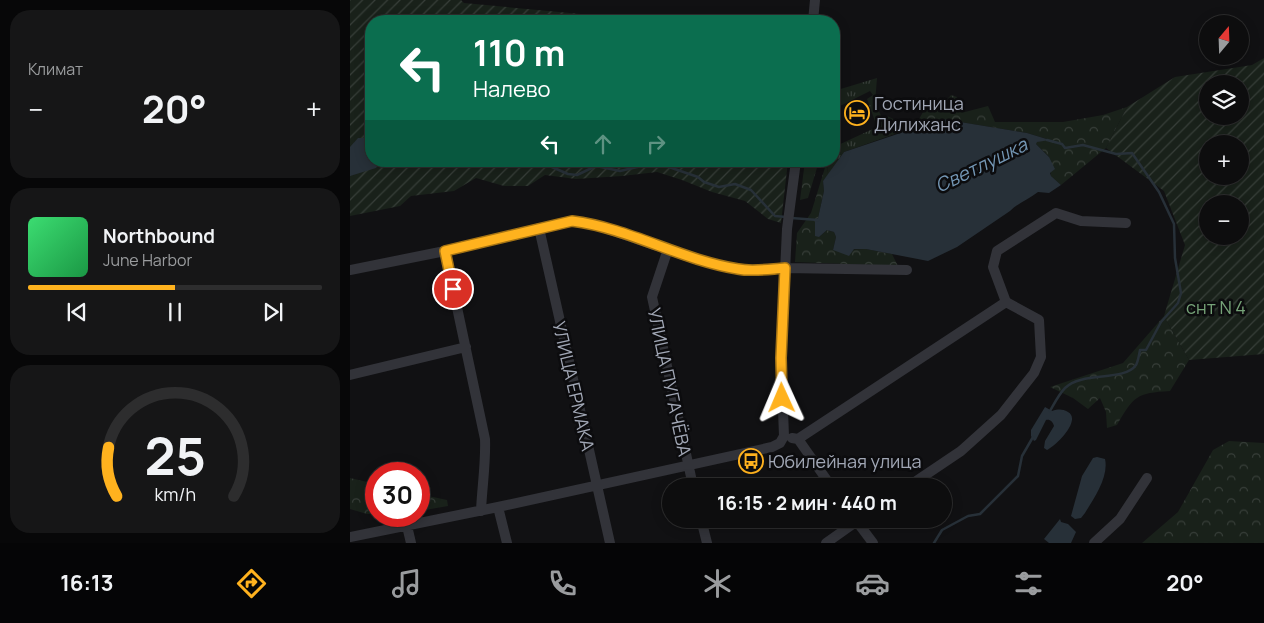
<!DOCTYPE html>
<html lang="ru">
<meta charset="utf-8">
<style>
:root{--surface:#0d0d0e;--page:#161617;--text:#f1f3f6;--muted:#9a9c9e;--line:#2d2d2e;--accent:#ffb21e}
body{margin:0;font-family:Manrope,sans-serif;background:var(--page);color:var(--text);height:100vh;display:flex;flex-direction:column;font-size:19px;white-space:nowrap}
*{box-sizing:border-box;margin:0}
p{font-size:16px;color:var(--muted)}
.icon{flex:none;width:28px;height:28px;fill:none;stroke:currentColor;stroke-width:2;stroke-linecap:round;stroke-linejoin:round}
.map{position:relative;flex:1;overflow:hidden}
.panel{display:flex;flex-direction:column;gap:10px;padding:10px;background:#070708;width:350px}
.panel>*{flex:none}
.banner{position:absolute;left:15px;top:15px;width:475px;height:152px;border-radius:20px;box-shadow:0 2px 12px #0003,0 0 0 1px var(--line);background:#0b6e4f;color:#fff;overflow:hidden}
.needle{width:32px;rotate:19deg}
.fabs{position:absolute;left:849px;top:15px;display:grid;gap:10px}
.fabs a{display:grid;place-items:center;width:50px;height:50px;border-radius:50%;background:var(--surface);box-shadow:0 2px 12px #0003,0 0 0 1px var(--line);font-size:25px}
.speed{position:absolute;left:15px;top:462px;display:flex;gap:10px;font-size:25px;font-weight:700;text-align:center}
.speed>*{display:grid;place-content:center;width:65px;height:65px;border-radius:50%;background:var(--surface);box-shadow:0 2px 12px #0003,0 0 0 1px var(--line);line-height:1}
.speed .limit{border:8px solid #d22;background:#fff;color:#111}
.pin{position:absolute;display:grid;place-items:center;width:42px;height:42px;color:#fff;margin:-21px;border:2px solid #fff;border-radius:50%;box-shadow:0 1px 5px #0007}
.me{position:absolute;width:55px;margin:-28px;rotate:359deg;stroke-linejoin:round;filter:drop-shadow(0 0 4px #0008)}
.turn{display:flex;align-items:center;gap:18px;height:105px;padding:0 25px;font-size:22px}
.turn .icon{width:65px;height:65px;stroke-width:2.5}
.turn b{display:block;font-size:35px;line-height:42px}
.lanes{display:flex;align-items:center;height:48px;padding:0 25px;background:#0003;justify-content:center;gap:25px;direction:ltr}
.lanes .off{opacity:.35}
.big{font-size:38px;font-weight:700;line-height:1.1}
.panel .card{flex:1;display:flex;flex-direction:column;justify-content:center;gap:8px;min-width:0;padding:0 18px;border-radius:20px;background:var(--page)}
.panel .dial{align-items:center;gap:0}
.dial svg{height:130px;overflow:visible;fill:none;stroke:var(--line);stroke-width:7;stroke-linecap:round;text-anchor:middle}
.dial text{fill:var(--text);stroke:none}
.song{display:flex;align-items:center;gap:15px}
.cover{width:60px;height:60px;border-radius:8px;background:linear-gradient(135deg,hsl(140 70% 55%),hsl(140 70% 35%))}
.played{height:5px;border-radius:2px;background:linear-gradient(90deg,var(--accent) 50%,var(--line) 50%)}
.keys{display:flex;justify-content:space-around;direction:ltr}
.heat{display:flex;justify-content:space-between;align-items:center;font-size:28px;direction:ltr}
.trip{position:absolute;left:312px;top:478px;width:290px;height:50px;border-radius:25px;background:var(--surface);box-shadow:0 2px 12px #0003,0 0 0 1px var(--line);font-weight:700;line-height:50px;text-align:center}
.tabs{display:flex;height:80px;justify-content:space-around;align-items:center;background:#050506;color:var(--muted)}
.tabs .icon{width:35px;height:35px}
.tabs .active{color:var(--accent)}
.tabs b{font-size:22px;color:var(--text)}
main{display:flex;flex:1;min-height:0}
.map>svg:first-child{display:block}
.grass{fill:url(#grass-tufts)}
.forest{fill:url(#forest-crowns)}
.garden{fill:url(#garden-furrows);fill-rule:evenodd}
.water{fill:#273038}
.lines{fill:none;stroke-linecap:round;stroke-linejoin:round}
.stream{stroke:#273038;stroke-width:2.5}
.street{stroke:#323339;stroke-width:10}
.route-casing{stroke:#a67414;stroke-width:12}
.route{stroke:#ffb21e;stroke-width:9}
.labels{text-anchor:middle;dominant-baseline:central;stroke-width:5;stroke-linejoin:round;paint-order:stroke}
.poi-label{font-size:18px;fill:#a1a7b5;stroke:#0c0c0e;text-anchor:start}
.park-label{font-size:18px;fill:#76a378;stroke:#0c0c0e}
.street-label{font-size:18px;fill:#a1a7b5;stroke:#0c0c0e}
.water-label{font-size:19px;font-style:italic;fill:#7497b5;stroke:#0c0c0e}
</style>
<main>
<section class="panel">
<div class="card"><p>Климат</p>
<div class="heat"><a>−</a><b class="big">20°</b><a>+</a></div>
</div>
<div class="card">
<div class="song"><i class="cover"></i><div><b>Northbound</b><p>June Harbor</p></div></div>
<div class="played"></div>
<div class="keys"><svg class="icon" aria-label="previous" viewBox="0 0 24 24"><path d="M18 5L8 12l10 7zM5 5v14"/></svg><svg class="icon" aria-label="pause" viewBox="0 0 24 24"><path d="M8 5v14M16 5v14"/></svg><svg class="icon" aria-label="next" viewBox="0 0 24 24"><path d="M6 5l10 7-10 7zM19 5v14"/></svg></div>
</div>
<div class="card dial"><svg viewBox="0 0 100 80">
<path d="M14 69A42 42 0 1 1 86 69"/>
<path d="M14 69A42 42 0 0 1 9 39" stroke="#ffb21e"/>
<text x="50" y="56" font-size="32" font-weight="700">25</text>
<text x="50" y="72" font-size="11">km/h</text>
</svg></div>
</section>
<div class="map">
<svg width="914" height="543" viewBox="0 0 914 543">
<defs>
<pattern id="grass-tufts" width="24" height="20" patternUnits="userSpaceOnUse" patternTransform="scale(1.25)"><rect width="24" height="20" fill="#19211a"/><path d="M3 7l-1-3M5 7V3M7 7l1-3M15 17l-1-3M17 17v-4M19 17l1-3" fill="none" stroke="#373e39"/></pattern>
<pattern id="forest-crowns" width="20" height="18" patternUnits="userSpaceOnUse" patternTransform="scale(1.25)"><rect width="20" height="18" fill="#19211a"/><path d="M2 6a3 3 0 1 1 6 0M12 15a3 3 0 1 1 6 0" fill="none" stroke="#373e39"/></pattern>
<pattern id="garden-furrows" width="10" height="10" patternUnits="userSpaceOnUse" patternTransform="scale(1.25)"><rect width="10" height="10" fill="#19211a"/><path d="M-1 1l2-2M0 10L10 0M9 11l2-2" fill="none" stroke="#373e39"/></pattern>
</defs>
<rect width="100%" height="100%" fill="#111113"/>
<path class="grass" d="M527 78 525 103 535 124 542 135 494 152 478 175 477 161H484V147L527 127 517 99 523 95 520 91 484 109V91Z"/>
<path class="forest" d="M601 95 607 97 610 106 615 112 638 106 645 122H713L753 115 777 107 756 148 711 185 701 176 699 157 686 144V142L697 139 677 133 592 119 542 135 534 123 535 118 537 116C546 121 559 125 568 121L573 112 594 103Z
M455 161H469L458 198 450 200Z
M477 161 478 175 473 181 474 191 468 218 465 220 469 237 477 230 484 232 486 237 483 250 516 249 542 254 548 266 445 262 447 233 461 213Z
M814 316 839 360 820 391C786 393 784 396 767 425L757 428 756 412 750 398 738 409 723 398 700 387 773 363Z
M879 441 914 443V543H792L828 512 863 450Z
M0 478 26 484V514H17L0 509Z
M69 494 97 500 98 506 69 511Z"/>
<path class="garden" d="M0 0H111L114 3 263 17 315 19 324 21H21V161H438L431 223 418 219 395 201 362 192 332 180 307 172 272 176 226 179 195 175 178 186H154L126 178 104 191 61 196 50 206 0 216Z
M914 58V354L839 360 814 316 835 245 814 191 756 148 777 107 825 77 902 65ZM858 84H890V116H858ZM858 144H890V176H858ZM858 204H890V236H858Z"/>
<path class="water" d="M592 119 677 133 700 140 687 142 686 144 699 157 705 169 700 173 701 176 711 185 699 193 688 192C679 199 668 203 660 211L607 247 578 261 516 249H504L499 256 483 250 486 237 484 232 477 230 469 237 465 236V220L468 218 474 191 473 181 494 152Z
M8 138H21V161H31L26 168 0 176V147Z
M695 407 702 411C709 409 712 409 718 412 732 420 706 446 697 450L694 448 695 441 704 426C703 422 700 419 696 420L686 440 684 441 681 436V430Z
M747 457 755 459C759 477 744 498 735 513L731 518 725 519 721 516 732 476 743 458Z
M710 519 711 522 718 524 726 532 721 543H699L694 539Z"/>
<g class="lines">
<path class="stream" d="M697 140 712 144 715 148 733 145 766 154 782 153 809 192 824 224 825 258 831 293 828 303 811 322 796 350H790C789 355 788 362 786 365 774 382 732 371 715 388 709 394 704 404 700 411
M136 161 139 163 178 161
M188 161 218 174 227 175 246 166 270 171 300 164 313 165 348 177 354 182 369 187 385 184 401 190 425 216 436 217
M441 218 468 220
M584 543 592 530 618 516 630 514 668 476 672 456 683 437"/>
<path class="street" d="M463 21 465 0
M189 228 260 543
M318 249 302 297 343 486
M95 251 135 439C136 463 132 487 131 511
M0 270 95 251 222 221 243 224 345 259 390 270 435 268 557 270
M0 375 116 347
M434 436 431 358 437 229 446 161
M442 438 448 439 481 486
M448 439 656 302
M559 486 611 451 651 415 684 373 691 357 689 320 656 302 643 267 647 251 706 213 731 221 776 223
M148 507 157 543
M351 519 357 543
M505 519 523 543
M57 526 61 543
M0 537 148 507 422 447 430 443 434 436
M476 543 510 519
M744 543 770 519 797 478"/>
</g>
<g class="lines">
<defs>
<path id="route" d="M103 289 95 251 222 221C279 228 331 260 388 269 403 272 420 269 435 268L431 358 432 398"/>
</defs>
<use href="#route" class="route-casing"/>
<use href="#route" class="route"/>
</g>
<defs>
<symbol id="hotel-ring" viewBox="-11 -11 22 22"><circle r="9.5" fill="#0c0c0e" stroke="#ffb21e" stroke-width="1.5"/><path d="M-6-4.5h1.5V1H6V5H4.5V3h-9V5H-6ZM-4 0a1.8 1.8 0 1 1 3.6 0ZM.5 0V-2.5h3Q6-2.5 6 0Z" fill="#ffb21e"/></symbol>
<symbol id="bus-ring" viewBox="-11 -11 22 22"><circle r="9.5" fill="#0c0c0e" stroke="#ffb21e" stroke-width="1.5"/><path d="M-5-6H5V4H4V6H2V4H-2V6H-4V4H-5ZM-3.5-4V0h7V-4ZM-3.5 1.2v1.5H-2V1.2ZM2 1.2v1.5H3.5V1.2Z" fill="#ffb21e"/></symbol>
</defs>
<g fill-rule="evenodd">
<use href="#hotel-ring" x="493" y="99" width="28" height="28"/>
<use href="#bus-ring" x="387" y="447" width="28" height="28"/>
</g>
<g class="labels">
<g class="poi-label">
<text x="524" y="103">Гостиница<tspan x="524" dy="21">Дилижанс</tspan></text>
<text x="418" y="461">Юбилейная улица</text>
</g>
<g class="park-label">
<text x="866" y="307">снт N 4</text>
</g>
<g class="street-label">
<text transform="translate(320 382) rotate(78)">УЛИЦА ПУГАЧЁВА</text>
<text transform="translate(224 386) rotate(77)">УЛИЦА ЕРМАКА</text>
</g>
<g class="water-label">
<text transform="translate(631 165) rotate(-26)">Светлушка</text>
</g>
</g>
</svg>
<div class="fabs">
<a><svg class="needle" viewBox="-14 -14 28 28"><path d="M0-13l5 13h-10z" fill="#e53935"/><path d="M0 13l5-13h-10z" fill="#9a9c9e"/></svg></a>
<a><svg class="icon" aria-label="layers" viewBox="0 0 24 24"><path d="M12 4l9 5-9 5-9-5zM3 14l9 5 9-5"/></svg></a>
<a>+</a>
<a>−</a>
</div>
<div class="speed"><div class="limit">30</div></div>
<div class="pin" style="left:103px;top:289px;background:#d93025"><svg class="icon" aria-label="arrive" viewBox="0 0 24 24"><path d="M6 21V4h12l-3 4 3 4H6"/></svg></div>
<svg class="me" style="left:432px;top:398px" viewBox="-20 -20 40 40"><path d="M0-17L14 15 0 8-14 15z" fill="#ffb21e" stroke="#fff" stroke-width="4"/></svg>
<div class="trip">16:15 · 2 мин · 440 m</div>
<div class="banner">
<div class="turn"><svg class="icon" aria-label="left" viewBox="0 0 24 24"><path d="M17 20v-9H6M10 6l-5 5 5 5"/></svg><div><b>110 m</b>Налево</div></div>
<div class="lanes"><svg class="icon" aria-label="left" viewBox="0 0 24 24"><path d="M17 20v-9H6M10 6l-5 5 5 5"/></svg><svg class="icon off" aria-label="ahead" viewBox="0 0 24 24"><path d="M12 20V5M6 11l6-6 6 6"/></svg><svg class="icon off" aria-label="right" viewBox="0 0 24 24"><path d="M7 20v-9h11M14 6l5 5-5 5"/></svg></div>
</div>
</div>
</main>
<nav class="tabs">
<b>16:13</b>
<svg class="icon active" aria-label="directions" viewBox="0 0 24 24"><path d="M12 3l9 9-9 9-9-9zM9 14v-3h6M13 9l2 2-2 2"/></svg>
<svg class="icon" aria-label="music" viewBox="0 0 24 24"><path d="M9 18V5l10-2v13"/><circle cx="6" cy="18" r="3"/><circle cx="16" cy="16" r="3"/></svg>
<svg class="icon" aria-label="phone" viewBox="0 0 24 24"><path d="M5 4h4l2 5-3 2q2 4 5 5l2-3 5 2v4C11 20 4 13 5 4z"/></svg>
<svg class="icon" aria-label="climate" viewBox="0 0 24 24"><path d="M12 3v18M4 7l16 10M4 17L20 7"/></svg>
<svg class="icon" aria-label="car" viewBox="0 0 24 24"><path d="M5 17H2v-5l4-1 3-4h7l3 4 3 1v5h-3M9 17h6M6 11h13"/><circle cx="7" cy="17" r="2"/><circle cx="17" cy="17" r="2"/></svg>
<svg class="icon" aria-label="filters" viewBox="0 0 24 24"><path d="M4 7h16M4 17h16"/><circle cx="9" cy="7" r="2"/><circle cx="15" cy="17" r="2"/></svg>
<b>20°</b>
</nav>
